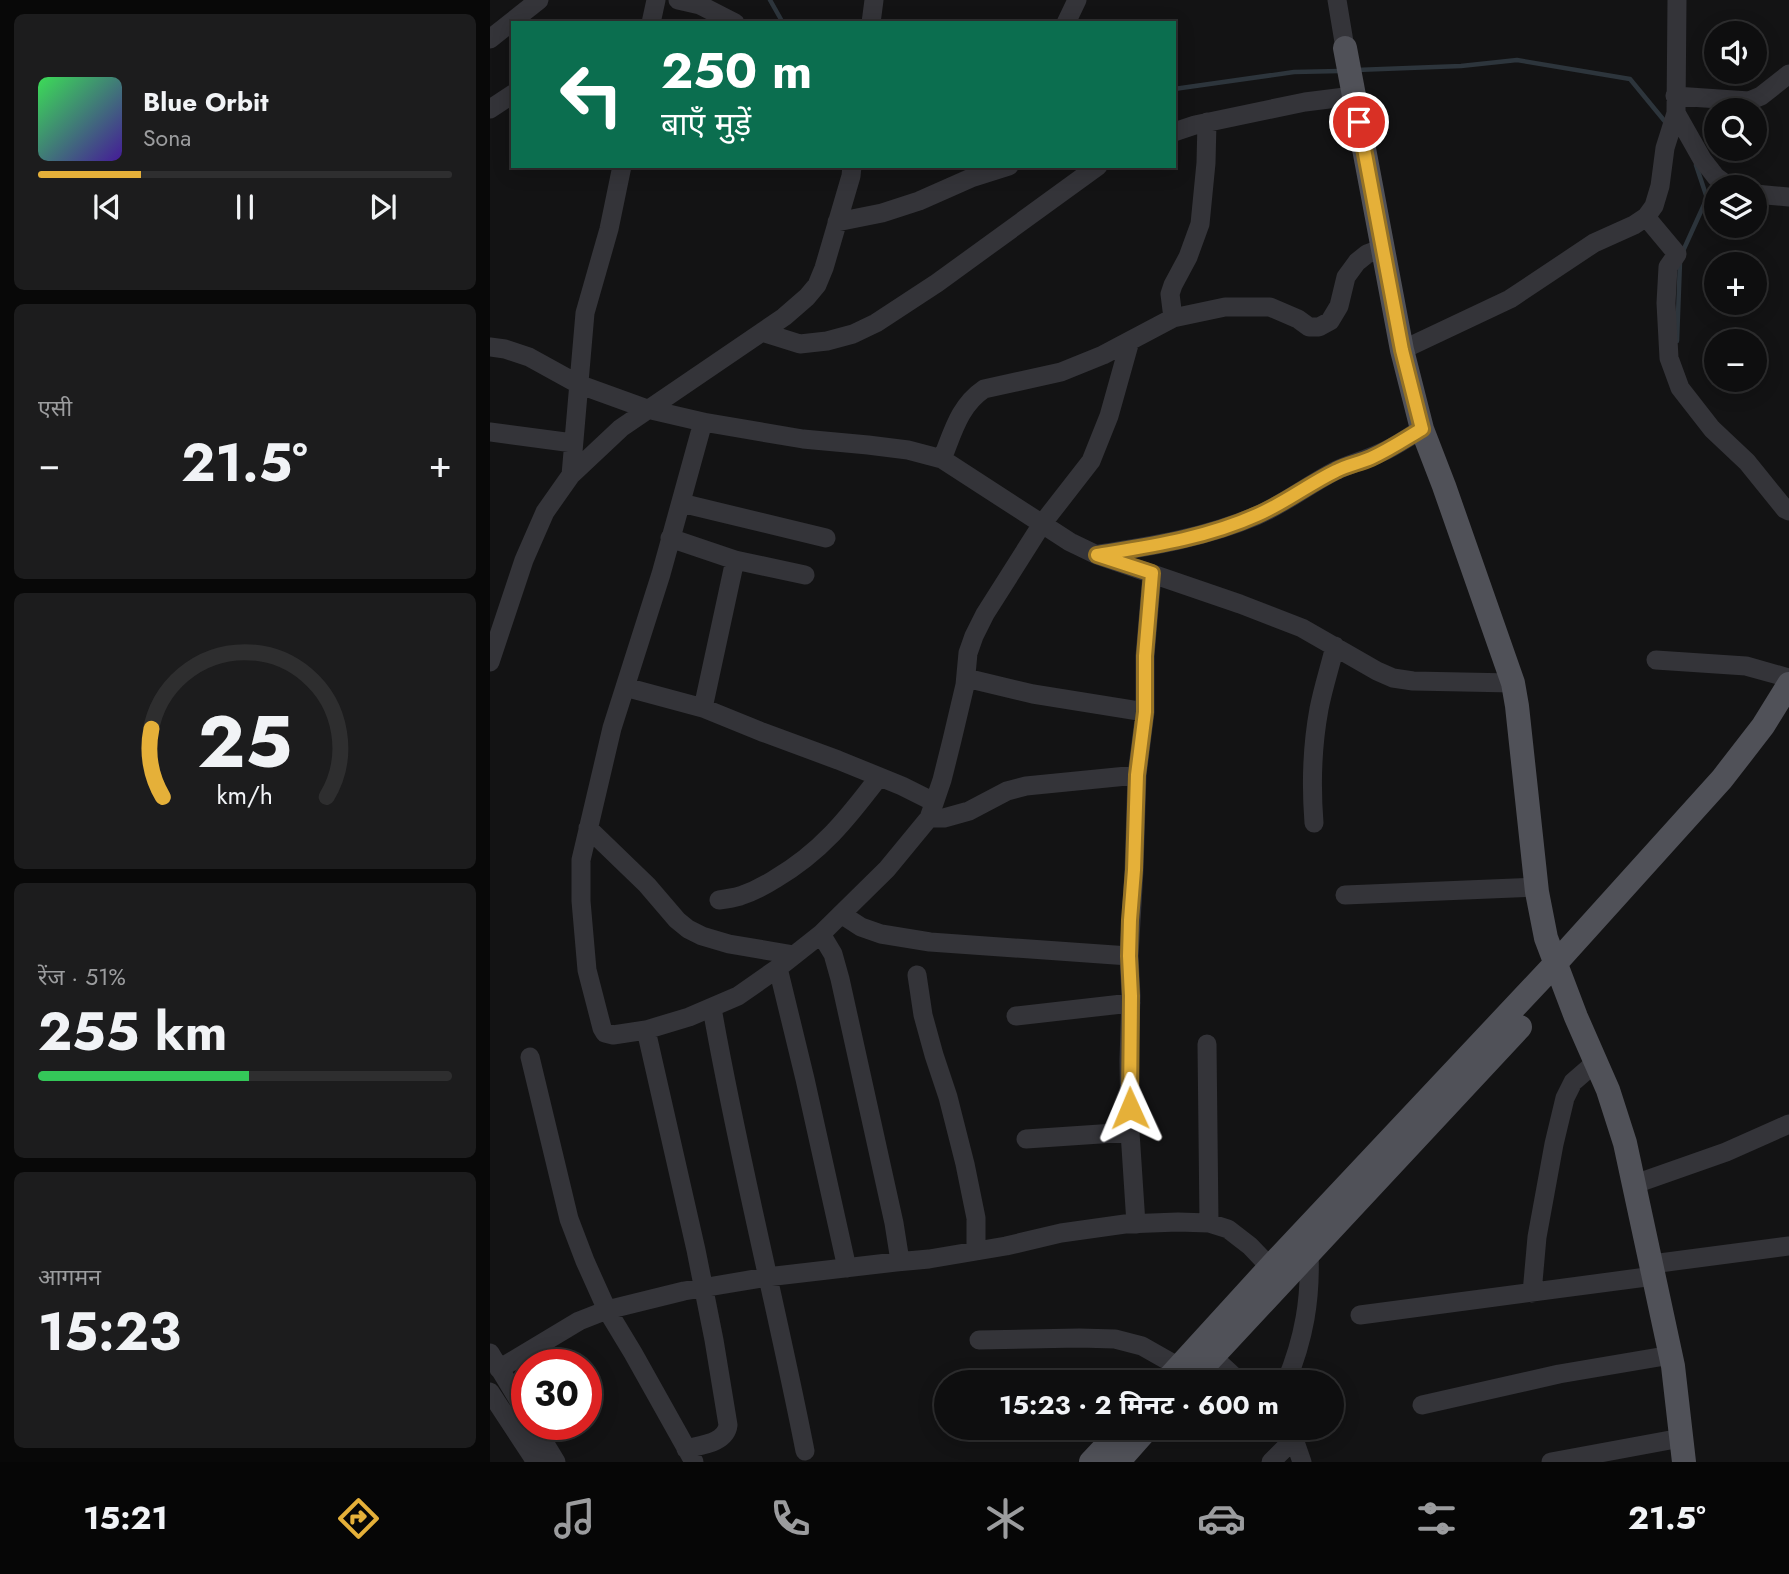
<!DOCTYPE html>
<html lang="hi">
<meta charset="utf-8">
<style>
:root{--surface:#0e0e0f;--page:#1c1c1d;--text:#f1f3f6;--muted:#9b9c9e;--line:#2e2e2f;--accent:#e5b039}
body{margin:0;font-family:Jost,"Noto Sans Devanagari",sans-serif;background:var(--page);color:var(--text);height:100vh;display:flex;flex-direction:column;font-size:26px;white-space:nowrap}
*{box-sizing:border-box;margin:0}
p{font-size:23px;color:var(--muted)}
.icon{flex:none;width:38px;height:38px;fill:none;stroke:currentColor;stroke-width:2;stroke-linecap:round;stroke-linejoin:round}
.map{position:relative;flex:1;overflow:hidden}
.panel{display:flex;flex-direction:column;gap:14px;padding:14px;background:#080808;width:490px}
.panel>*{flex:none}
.guide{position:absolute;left:21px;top:21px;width:665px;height:147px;border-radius:0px;box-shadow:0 4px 18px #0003,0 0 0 2px var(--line);background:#0b6e4f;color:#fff;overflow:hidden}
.fabs{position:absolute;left:1214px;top:21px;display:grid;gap:14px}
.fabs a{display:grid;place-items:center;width:63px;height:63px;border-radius:50%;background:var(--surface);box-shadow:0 4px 18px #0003,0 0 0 2px var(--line);font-size:35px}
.speed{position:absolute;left:21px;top:1349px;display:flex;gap:14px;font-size:35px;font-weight:700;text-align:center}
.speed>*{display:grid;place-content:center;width:91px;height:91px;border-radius:50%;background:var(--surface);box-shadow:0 4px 18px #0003,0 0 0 2px var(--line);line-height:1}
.speed .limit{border:10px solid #d22;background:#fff;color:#111}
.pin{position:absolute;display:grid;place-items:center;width:60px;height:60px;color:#fff;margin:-30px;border:4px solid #fff;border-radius:50%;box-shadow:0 2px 7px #0007}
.me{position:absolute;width:77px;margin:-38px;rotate:359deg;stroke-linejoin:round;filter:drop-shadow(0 0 5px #0008)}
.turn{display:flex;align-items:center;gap:24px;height:147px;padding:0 35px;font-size:32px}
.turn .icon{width:91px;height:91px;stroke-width:2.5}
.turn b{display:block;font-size:49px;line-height:60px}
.big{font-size:52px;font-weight:700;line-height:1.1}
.panel .card{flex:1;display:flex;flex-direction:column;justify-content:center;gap:10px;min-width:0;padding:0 24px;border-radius:10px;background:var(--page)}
.panel .dial{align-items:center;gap:0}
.dial svg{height:182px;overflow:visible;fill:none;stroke:var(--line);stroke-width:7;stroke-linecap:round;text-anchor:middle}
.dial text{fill:var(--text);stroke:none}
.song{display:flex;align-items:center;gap:21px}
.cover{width:84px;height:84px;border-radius:10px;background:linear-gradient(135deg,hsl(130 70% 55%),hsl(260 70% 35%))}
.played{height:7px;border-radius:4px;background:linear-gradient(90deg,var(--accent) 25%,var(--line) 25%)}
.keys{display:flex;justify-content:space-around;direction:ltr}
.heat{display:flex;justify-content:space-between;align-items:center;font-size:38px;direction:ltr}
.charge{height:10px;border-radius:5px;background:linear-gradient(90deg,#34c759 51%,var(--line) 0)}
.trip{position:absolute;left:444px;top:1370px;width:410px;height:70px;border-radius:35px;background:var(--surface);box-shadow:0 4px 18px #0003,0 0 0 2px var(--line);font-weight:700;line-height:70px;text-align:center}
.tabs{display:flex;height:112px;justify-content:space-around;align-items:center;background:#060606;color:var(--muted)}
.tabs .icon{width:49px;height:49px}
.tabs .active{color:var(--accent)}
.tabs b{font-size:32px;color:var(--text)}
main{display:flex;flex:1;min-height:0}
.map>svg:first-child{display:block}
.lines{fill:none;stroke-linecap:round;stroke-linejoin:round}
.stream{stroke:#2d353c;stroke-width:4.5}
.minor{stroke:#343439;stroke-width:19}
.major{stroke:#505158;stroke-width:24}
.route-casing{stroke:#957225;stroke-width:18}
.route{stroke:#e5b039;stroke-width:12}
</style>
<main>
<section class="panel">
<div class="card">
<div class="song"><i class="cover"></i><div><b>Blue Orbit</b><p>Sona</p></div></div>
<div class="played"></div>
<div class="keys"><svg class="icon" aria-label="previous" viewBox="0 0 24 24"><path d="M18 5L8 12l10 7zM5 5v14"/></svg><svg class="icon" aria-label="pause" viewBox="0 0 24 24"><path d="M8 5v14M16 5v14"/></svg><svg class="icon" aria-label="next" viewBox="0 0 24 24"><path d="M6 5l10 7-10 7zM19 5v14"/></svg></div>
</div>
<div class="card"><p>एसी</p>
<div class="heat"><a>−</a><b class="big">21.5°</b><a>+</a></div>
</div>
<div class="card dial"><svg viewBox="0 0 100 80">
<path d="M14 69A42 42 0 1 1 86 69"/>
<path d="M14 69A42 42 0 0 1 9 39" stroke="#e5b039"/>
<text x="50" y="56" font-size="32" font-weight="700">25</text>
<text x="50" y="72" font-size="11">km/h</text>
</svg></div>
<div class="card"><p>रेंज · 51%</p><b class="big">255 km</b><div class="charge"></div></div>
<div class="card"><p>आगमन</p><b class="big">15:23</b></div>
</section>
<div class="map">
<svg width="1299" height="1462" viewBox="0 0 1299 1462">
<rect width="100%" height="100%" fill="#131314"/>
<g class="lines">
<path class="stream" d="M280 0 293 23
M866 70 971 66 1027 60 1140 79 1177 124
M684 89 804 72 850 71
M1193 251 1217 198 1206 165
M1187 341 1190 262"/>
<path class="minor" d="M188 0 210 5 245 23
M847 0 855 48
M161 23 166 0
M381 23 384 0
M576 23 587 0
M0 39 49 0
M1185 96 1259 101 1271 96 1299 74
M0 109 23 94
M1186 113 1212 159 1226 177 1240 187
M684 132 705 125 815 102 863 96
M1265 194 1299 197
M1156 217 1187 254 1178 267 1176 303 1179 358 1190 388 1222 429 1257 462 1295 509 1299 511
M347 222 392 213 429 201 481 178 519 166
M683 318 680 294 683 285 698 257 710 224 716 163 717 122
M272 332 310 344 337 341 363 334 386 323 447 283 608 166
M0 347 15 349 39 357 88 384 157 409 213 422 313 439 378 445 418 450 452 459 580 542 607 555 750 604 812 628 887 671 903 678 923 681 1023 683
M912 350 1020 299 1104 243 1144 225 1156 217 1164 206 1170 186 1175 148 1186 113 1187 0
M213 422 171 574 122 728 91 860V901L97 970 112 1028 115 1033 123 1035 156 1030 199 1017 248 996 288 968 331 934 397 869 439 818 452 780 462 740 475 685 478 653 484 636 495 614 552 524 601 461 619 416 640 341
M0 432 83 443
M452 459C463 432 469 406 494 389L571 372 613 355 683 318 735 307H780L808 319 819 327H829L840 321 849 306 856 277 867 262 877 254 893 248
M81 475 95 313 119 229 132 166
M191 503 336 538
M180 538 245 560 315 575
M610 554C663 546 716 537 766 516 794 504 818 485 845 471 859 464 876 460 890 453 905 447 918 437 932 429
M1166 660 1256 666 1299 678
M0 662 34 560 55 512 81 475 131 428 294 317 317 297 327 285 334 268 361 176 362 166
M476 678 543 694 655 712
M135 687 213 708 272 732 348 760 412 786 444 802
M213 708 245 560
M439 818H454L479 811 517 791 536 786 647 775
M824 823C821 785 822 747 829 709 833 688 840 667 845 646
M98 828 157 885 187 920 198 929 212 936 239 944 304 955
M855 895 1046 887
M229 900C236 899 243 898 250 896 262 892 274 886 285 879 331 852 357 819 389 777
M351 914 371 927 391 934 440 942 639 956
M331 934 343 954 350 979 404 1223 410 1261
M288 968 315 1079 357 1268
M427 975 433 1015 444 1055 458 1097 475 1164 486 1218V1251
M222 1008C248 1157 286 1303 315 1451
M526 1016 641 1003
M156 1030 206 1250 224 1340 238 1425C236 1443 211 1445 196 1449
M717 1044 719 1223
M40 1057 79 1219 95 1261 117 1310 143 1353 204 1462
M536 1139 640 1132
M1145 1184 1236 1152 1299 1124
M646 1224 640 1132 639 1060 641 996 639 956 644 870 647 775 655 712V656L662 574
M1162 1264 1299 1246
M1042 1293 1047 1237 1064 1144 1075 1098 1083 1082 1106 1062
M870 1315 1164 1276
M489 1340 589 1338 625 1339 652 1346 689 1367
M712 1347 750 1382
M0 1353 37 1414
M9 1369 89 1321 117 1310 194 1291 277 1277 406 1262 439 1259 516 1246 571 1233 635 1224 688 1222 719 1223 738 1229 760 1246 780 1267
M796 1382C814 1339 821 1299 819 1252
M0 1392 46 1462
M932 1405 1069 1374 1181 1355
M43 1424 66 1462
M794 1428 804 1439 812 1462
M781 1462 804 1439
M1061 1462 1191 1438"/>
<path class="major" d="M855 48 912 350 932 429 954 486 1023 683 1027 706 1047 892 1056 938 1086 1017 1118 1090 1135 1143 1183 1366 1194 1462
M675 1382 780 1267 1065 964 1232 779 1273 726 1299 684
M699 1382 1030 1027
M601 1462 633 1428
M628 1462 658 1428"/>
</g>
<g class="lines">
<defs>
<path id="route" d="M640 1108 641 996 639 956 640 920 644 870 647 775 655 712V656L662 573 607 555C661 546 716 538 767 515 795 503 819 484 846 471 857 465 870 463 881 458 899 450 915 439 932 429L912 350 869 122"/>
</defs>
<use href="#route" class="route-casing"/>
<use href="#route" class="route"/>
</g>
</svg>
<div class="fabs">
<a><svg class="icon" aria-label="sound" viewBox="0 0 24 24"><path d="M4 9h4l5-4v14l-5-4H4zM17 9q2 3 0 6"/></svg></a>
<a><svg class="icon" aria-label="search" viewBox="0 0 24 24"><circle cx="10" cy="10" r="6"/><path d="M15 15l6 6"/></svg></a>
<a><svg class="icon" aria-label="layers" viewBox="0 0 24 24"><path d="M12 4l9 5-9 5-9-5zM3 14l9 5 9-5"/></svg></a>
<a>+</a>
<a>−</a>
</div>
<div class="speed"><div class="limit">30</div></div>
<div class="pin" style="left:869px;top:122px;background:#d93025"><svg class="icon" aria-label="arrive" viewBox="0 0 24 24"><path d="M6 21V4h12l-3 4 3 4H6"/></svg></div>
<svg class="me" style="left:640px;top:1108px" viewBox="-20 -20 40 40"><path d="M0-17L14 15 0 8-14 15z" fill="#e5b039" stroke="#fff" stroke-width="4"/></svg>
<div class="trip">15:23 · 2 मिनट · 600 m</div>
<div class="guide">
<div class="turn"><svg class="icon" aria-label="left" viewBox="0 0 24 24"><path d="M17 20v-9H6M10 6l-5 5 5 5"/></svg><div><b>250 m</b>बाएँ मुड़ें</div></div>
</div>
</div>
</main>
<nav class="tabs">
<b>15:21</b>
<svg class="icon active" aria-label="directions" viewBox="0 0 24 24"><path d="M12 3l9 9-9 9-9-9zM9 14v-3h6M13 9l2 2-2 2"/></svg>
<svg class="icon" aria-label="music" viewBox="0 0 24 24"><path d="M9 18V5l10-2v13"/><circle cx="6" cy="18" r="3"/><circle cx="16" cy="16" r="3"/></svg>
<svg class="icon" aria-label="phone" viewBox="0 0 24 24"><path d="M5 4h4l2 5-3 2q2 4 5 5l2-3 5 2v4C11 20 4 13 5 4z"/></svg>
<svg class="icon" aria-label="climate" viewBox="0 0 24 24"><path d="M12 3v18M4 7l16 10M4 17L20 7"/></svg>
<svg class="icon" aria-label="car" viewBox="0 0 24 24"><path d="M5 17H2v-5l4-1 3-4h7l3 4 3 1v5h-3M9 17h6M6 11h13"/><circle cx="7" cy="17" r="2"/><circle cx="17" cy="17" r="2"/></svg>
<svg class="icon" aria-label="filters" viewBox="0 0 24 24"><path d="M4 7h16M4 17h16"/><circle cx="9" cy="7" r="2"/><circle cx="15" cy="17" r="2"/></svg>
<b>21.5°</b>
</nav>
